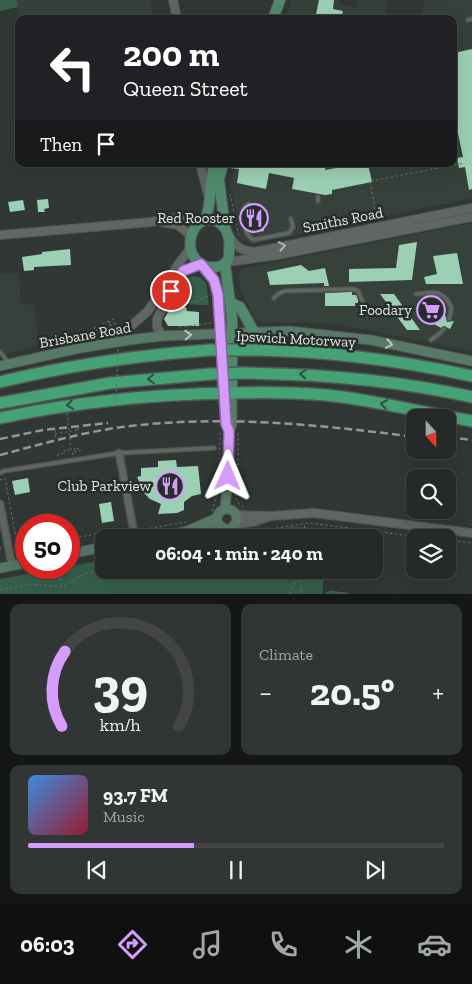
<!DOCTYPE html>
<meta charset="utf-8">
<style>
:root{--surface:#252927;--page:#313533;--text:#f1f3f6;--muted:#a3a6a7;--line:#424544;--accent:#d59cfb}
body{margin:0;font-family:"Zilla Slab",serif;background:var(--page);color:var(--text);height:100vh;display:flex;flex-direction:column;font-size:19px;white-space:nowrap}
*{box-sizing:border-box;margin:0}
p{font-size:16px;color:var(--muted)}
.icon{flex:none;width:28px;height:28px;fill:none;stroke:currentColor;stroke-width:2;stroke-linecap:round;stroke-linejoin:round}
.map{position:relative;height:594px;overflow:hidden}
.drawer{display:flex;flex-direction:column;gap:10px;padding:10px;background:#141715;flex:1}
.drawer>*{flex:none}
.guide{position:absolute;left:15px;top:15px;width:442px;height:152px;border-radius:10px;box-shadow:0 5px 20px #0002,0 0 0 1px var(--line);background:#202124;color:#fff;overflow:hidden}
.needle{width:32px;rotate:159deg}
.buttons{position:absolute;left:406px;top:409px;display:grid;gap:10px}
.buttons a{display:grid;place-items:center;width:50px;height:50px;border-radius:10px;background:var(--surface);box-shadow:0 5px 20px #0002,0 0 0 1px var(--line);font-size:25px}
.speed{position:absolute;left:15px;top:514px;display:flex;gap:10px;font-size:25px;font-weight:700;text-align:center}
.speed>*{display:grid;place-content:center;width:65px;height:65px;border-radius:50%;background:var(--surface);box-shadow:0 5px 20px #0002,0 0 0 1px var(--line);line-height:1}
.speed .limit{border:8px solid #d22;background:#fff;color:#111}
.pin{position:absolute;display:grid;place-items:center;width:42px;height:42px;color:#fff;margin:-21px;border:2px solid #fff;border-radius:50%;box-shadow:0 1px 5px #0007}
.me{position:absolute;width:55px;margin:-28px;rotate:1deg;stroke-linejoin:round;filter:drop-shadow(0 0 4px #0008)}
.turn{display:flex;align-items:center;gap:18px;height:105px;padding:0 25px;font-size:22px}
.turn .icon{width:65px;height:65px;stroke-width:2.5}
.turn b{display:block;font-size:35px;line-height:42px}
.then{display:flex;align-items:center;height:48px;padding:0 25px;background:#0003;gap:10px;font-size:19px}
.big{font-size:38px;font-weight:700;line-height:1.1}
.drawer .widget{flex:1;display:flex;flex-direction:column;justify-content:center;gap:8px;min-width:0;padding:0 18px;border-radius:10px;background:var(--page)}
.drawer .dial{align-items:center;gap:0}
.dial svg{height:130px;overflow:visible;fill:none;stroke:var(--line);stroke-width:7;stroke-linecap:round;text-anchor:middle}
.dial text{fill:var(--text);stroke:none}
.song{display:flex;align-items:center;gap:15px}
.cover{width:60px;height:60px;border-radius:8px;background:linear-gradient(135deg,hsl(210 70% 55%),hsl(350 70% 35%))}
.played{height:5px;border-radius:2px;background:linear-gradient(90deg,var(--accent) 40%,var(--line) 40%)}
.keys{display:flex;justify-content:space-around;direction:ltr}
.heat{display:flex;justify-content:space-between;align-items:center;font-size:28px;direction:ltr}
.drawer .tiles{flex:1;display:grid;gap:10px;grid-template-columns:1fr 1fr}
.widget:last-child{grid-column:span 2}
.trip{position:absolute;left:95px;top:529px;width:288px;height:50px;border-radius:10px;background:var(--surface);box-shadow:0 5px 20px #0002,0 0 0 1px var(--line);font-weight:700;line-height:50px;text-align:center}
.tabs{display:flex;height:80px;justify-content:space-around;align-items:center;background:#0f1010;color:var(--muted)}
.tabs .icon{width:35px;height:35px}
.tabs .current{color:var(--accent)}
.tabs b{font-size:22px;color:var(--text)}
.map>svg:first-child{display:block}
.built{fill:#35413a}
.green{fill:#355f4a}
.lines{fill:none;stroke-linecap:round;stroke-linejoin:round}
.stream{stroke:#446155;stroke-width:2.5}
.building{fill:#9cd0b4}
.service-casing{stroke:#515653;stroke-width:5.5}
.minor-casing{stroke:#515653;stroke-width:9}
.tertiary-casing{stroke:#515653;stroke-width:10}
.secondary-casing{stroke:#515653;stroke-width:11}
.primary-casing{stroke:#515653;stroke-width:12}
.motorway-casing{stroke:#515653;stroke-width:14}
.path{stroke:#6c716e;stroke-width:1;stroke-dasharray:2.5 2.5;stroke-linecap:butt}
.service{stroke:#606662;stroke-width:3}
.minor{stroke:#606662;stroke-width:6}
.tertiary{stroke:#606662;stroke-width:8}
.secondary{stroke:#587868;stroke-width:9}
.primary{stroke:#50896e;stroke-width:10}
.motorway{stroke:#45a176;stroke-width:11}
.rail{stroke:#939895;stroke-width:2.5;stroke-dasharray:8 4;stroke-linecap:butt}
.motorway-bridge-casing{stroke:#515653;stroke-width:14;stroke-linecap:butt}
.path-bridge{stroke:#6c716e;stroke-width:1;stroke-dasharray:2.5 2.5;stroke-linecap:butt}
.motorway-bridge{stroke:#45a176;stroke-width:11}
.oneway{stroke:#aeb3b0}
.oneway2{stroke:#b9c5bf}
.oneway3{stroke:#305041}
.route-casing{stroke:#8a65a3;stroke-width:12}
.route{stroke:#d59cfb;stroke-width:9}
.labels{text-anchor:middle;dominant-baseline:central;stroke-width:5;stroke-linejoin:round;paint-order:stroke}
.poi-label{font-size:15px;fill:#e2e6e4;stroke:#272d2a;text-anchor:end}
.street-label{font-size:15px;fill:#e2e6e4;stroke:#272d2a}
</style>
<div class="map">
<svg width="472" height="594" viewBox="0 0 472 594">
<rect width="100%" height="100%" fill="#313734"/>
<path class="built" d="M17 0H150L153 19H19Z
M292 0H340V5L356 8 358 0H388L386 14 409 19H285Z
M424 0H472V198L252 244 241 239 230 183 236 164H454V19H421Z
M472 223V351L352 327 329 323H265L259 321 254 317 240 289 238 275 241 269Z
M19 273 21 305 34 304 38 345 0 356V274Z"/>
<path class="green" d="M0 0H17L18 7 0 11Z
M193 276 201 278 206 283 209 305 174 304 179 298 187 278Z
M292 527 330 529 329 537H234Z
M104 560V570H325L322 594H0V579Z"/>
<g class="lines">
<path class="stream" d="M326 594 331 592 347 594"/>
</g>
<path class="building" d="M319 0H334L333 9 343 11 341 19H315Z
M472 49V189L469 190 465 167 459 168 457 158 463 157 456 124H454V53Z
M230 164H321L326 165 325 170 347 166V164H368L372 182 332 190V194L325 195 292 189 294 178 269 173 266 189 237 183 239 169 229 168Z
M48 199 49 208 44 209 45 212H38L37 200Z
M23 200 25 210 10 212 8 202Z
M259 208 264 231 251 233 247 227 248 224 247 211Z
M417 242 412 280 349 282V269L396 268 399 245Z
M70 249 71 265 34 267V270L24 271 22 257 42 254V252Z
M457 253 463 284H426L424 277 437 274 433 256Z
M301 265 309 271 325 268 329 286H324V283L270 285 267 272Z
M352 292V295H356L358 300V303H355V306H325V293Z
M380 294H394L420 330H407Z
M428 296H430L446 317 447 322 454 321 450 329 444 326 441 328 434 324 432 325 417 304Z
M171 307H186L187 311 199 312V326H168L164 319Z
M176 460 177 467 198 466 201 494 192 496 184 502V510L177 513 158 514 161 504 150 499 144 493 137 477 141 476V468L158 467V461Z
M28 478 30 492 15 495 12 481Z
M111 502 114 521 102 523 99 504Z"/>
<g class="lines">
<defs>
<path id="service" d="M468 20 472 19
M318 197V201
M245 224C244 215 240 208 249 204
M246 230 248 235 253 240 289 233 293 227 291 219
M416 294C431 293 440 288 449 303 453 309 451 312 449 319
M274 298 278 294 285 291 353 289 358 291 368 314
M431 340 440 333 444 329
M0 352 9 363
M0 473 4 471 119 453 214 448"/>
<path id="minor" d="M119 453 135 538
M0 504 12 566"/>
<path id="tertiary" d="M173 0 177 19
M200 164 209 198
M161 222 178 225 191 236
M0 235 151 222 173 218 201 222
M230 237C236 247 242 251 255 252L472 208
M227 262 277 255 472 217
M162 336 157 327V319L176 281 183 271 201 264
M105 343 110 338 131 326 148 311 179 263 191 248
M235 515 267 516
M234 524 253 522 271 516 314 513 472 533"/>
<path id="secondary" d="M0 366 80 348 129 340 162 336 289 331 371 340 472 361
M223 393 226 424 229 431
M225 509 228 476 229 431 232 424V392
M217 519a10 10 0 1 1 20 0a10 10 0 1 1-20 0Z
M189 531 201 532 221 526
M155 538 187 531 217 518
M69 554 104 547
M0 568 26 563"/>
<path id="primary" d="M273 19 280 0
M223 164 219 180 225 227
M205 220C224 217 231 235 229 251 229 254 229 260 226 262 220 270 204 268 198 262 185 250 189 226 205 220Z
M205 220C213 202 208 182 215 164
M225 264 232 318V392
M203 266 214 280 218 295 221 333 223 393
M231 303 240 307 254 332"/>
<path id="motorway" d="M245 350C322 350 397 360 472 376
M245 373C321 374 397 380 472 397
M0 382C70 365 139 355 211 350
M0 403 110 383 211 374
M0 418C76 402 153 394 231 393 262 392 294 392 326 395 375 400 423 413 472 421"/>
</defs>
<use href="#service" class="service-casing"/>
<use href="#minor" class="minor-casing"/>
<use href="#tertiary" class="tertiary-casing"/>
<use href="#secondary" class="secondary-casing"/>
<use href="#primary" class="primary-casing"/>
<use href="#motorway" class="motorway-casing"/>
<path class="path" d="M371 181 464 163
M370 182 377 219
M230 194 239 237
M176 301 195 302 210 295
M109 321 94 328 95 331 115 323 116 326
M179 327 212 323
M44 347 106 331
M78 428 79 433
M55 430 56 439
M238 433V472L236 498 238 503 244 507
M55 434 78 430
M73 455 72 452 80 451V448L76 449
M58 456V454L65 453 64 450H71
M0 480 5 478 18 549
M219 480 220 431
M212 511 218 489
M140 530 186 522
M251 530H263L310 523 426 538
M259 530 265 538
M219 536 247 531
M303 538 305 523
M69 539 112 531 121 533 127 532
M448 540 472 543
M0 547 1 552
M18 549 26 547
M58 568 62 587
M298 575 302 594
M258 579 259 570
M0 590 32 584 62 587 85 573 104 570
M290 594 295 583 298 570"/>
<use href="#service" class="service"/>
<use href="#minor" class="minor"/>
<use href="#tertiary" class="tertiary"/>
<use href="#secondary" class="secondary"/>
<use href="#primary" class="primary"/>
<use href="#motorway" class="motorway"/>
<path class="rail" d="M448 437 472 440
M0 439 43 430 108 423
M0 455C38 445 76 434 115 428 215 414 315 424 415 437"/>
<defs>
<path id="motorway-bridge" d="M211 350H245
M211 374 245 373"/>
</defs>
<use href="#motorway-bridge" class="motorway-bridge-casing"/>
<path class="path-bridge" d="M114 319 109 321 118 348 116 406
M67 413 71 450 76 449"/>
<use href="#motorway-bridge" class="motorway-bridge"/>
</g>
<defs><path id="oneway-chevron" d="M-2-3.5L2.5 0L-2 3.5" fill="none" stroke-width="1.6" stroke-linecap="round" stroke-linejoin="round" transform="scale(1.25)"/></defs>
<use class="oneway" href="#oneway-chevron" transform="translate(282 246) rotate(-11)"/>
<g class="oneway2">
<use href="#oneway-chevron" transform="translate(188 335) rotate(-3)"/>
<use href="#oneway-chevron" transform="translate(389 344) rotate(10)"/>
</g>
<g class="oneway3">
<use href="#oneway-chevron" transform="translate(303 374) rotate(-177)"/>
<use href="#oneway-chevron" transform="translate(151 379) rotate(175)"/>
<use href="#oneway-chevron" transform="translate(384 404) rotate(-170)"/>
<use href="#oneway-chevron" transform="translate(70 405) rotate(172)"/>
</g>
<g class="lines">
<defs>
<path id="route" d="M171 291 183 271 201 264 214 280 218 295 226 424 229 431 228 476"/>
</defs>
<use href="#route" class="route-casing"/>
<use href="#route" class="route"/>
</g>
<defs>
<symbol id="restaurant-ring" viewBox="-11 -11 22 22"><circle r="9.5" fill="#272d2a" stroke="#d59cfb" stroke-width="1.5"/><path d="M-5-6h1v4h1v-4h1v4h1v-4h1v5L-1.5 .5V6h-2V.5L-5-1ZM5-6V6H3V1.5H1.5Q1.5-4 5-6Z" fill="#d59cfb"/></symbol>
<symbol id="supermarket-ring" viewBox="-11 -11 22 22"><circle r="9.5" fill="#272d2a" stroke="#d59cfb" stroke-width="1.5"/><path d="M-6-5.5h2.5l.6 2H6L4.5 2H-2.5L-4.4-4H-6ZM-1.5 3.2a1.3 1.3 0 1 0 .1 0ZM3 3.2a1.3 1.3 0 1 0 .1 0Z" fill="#d59cfb"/></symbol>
</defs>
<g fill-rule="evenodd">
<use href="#restaurant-ring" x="238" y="202" width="32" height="32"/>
<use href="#supermarket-ring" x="415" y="294" width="32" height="32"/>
<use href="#restaurant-ring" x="154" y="470" width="32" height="32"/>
</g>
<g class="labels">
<g class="poi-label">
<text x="235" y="218">Red Rooster</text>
<text x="412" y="310">Foodary</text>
<text x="151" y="486">Club Parkview</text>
</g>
<g class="street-label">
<text transform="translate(343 220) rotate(-11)">Smiths Road</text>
<text transform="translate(85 335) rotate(-10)">Brisbane Road</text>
<text transform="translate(296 339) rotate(3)">Ipswich Motorway</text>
</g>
</g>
</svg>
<div class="buttons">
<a><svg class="needle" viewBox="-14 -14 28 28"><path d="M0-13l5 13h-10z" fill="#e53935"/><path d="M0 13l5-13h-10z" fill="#a3a6a7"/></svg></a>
<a><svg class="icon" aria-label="search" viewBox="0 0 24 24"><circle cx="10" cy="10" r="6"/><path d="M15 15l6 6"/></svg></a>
<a><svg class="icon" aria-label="layers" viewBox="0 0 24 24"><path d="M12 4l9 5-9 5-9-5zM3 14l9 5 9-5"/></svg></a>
</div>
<div class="speed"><div class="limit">50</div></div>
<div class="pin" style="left:171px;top:291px;background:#d93025"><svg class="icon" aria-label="arrive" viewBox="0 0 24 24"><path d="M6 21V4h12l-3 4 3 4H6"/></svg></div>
<svg class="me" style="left:228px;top:476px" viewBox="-20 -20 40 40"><path d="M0-17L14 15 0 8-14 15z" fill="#d59cfb" stroke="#fff" stroke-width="4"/></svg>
<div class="trip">06:04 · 1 min · 240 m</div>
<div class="guide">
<div class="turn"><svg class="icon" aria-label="left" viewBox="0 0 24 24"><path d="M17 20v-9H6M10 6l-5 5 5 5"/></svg><div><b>200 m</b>Queen Street</div></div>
<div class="then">Then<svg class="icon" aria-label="arrive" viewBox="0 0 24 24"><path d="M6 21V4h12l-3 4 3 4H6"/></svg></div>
</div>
</div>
<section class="drawer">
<div class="tiles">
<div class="widget dial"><svg viewBox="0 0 100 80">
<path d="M14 69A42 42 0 1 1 86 69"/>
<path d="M14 69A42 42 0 0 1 16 23" stroke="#d59cfb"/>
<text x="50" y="56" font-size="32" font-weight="700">39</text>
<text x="50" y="72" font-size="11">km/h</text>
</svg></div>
<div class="widget"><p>Climate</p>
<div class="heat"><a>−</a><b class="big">20.5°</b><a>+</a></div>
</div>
<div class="widget">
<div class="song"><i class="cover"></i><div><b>93.7 FM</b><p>Music</p></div></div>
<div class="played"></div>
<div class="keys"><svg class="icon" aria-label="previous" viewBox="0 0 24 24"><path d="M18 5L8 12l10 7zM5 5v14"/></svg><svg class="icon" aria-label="pause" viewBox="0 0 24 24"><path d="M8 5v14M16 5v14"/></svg><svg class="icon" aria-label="next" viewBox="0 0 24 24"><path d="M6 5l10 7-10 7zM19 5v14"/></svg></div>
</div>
</div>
</section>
<nav class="tabs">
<b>06:03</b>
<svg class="icon current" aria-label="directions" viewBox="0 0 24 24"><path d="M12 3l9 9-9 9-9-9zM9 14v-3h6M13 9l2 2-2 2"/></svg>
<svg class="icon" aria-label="music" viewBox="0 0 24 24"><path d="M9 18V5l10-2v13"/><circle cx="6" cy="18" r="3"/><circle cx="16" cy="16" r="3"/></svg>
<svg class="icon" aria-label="phone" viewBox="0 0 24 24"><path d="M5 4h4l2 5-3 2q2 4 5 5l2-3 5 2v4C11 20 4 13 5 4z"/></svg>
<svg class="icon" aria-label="climate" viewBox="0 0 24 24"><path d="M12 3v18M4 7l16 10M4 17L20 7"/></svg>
<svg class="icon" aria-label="car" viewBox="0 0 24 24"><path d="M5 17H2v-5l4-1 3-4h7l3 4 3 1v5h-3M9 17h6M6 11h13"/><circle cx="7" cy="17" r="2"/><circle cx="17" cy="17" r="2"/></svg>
</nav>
